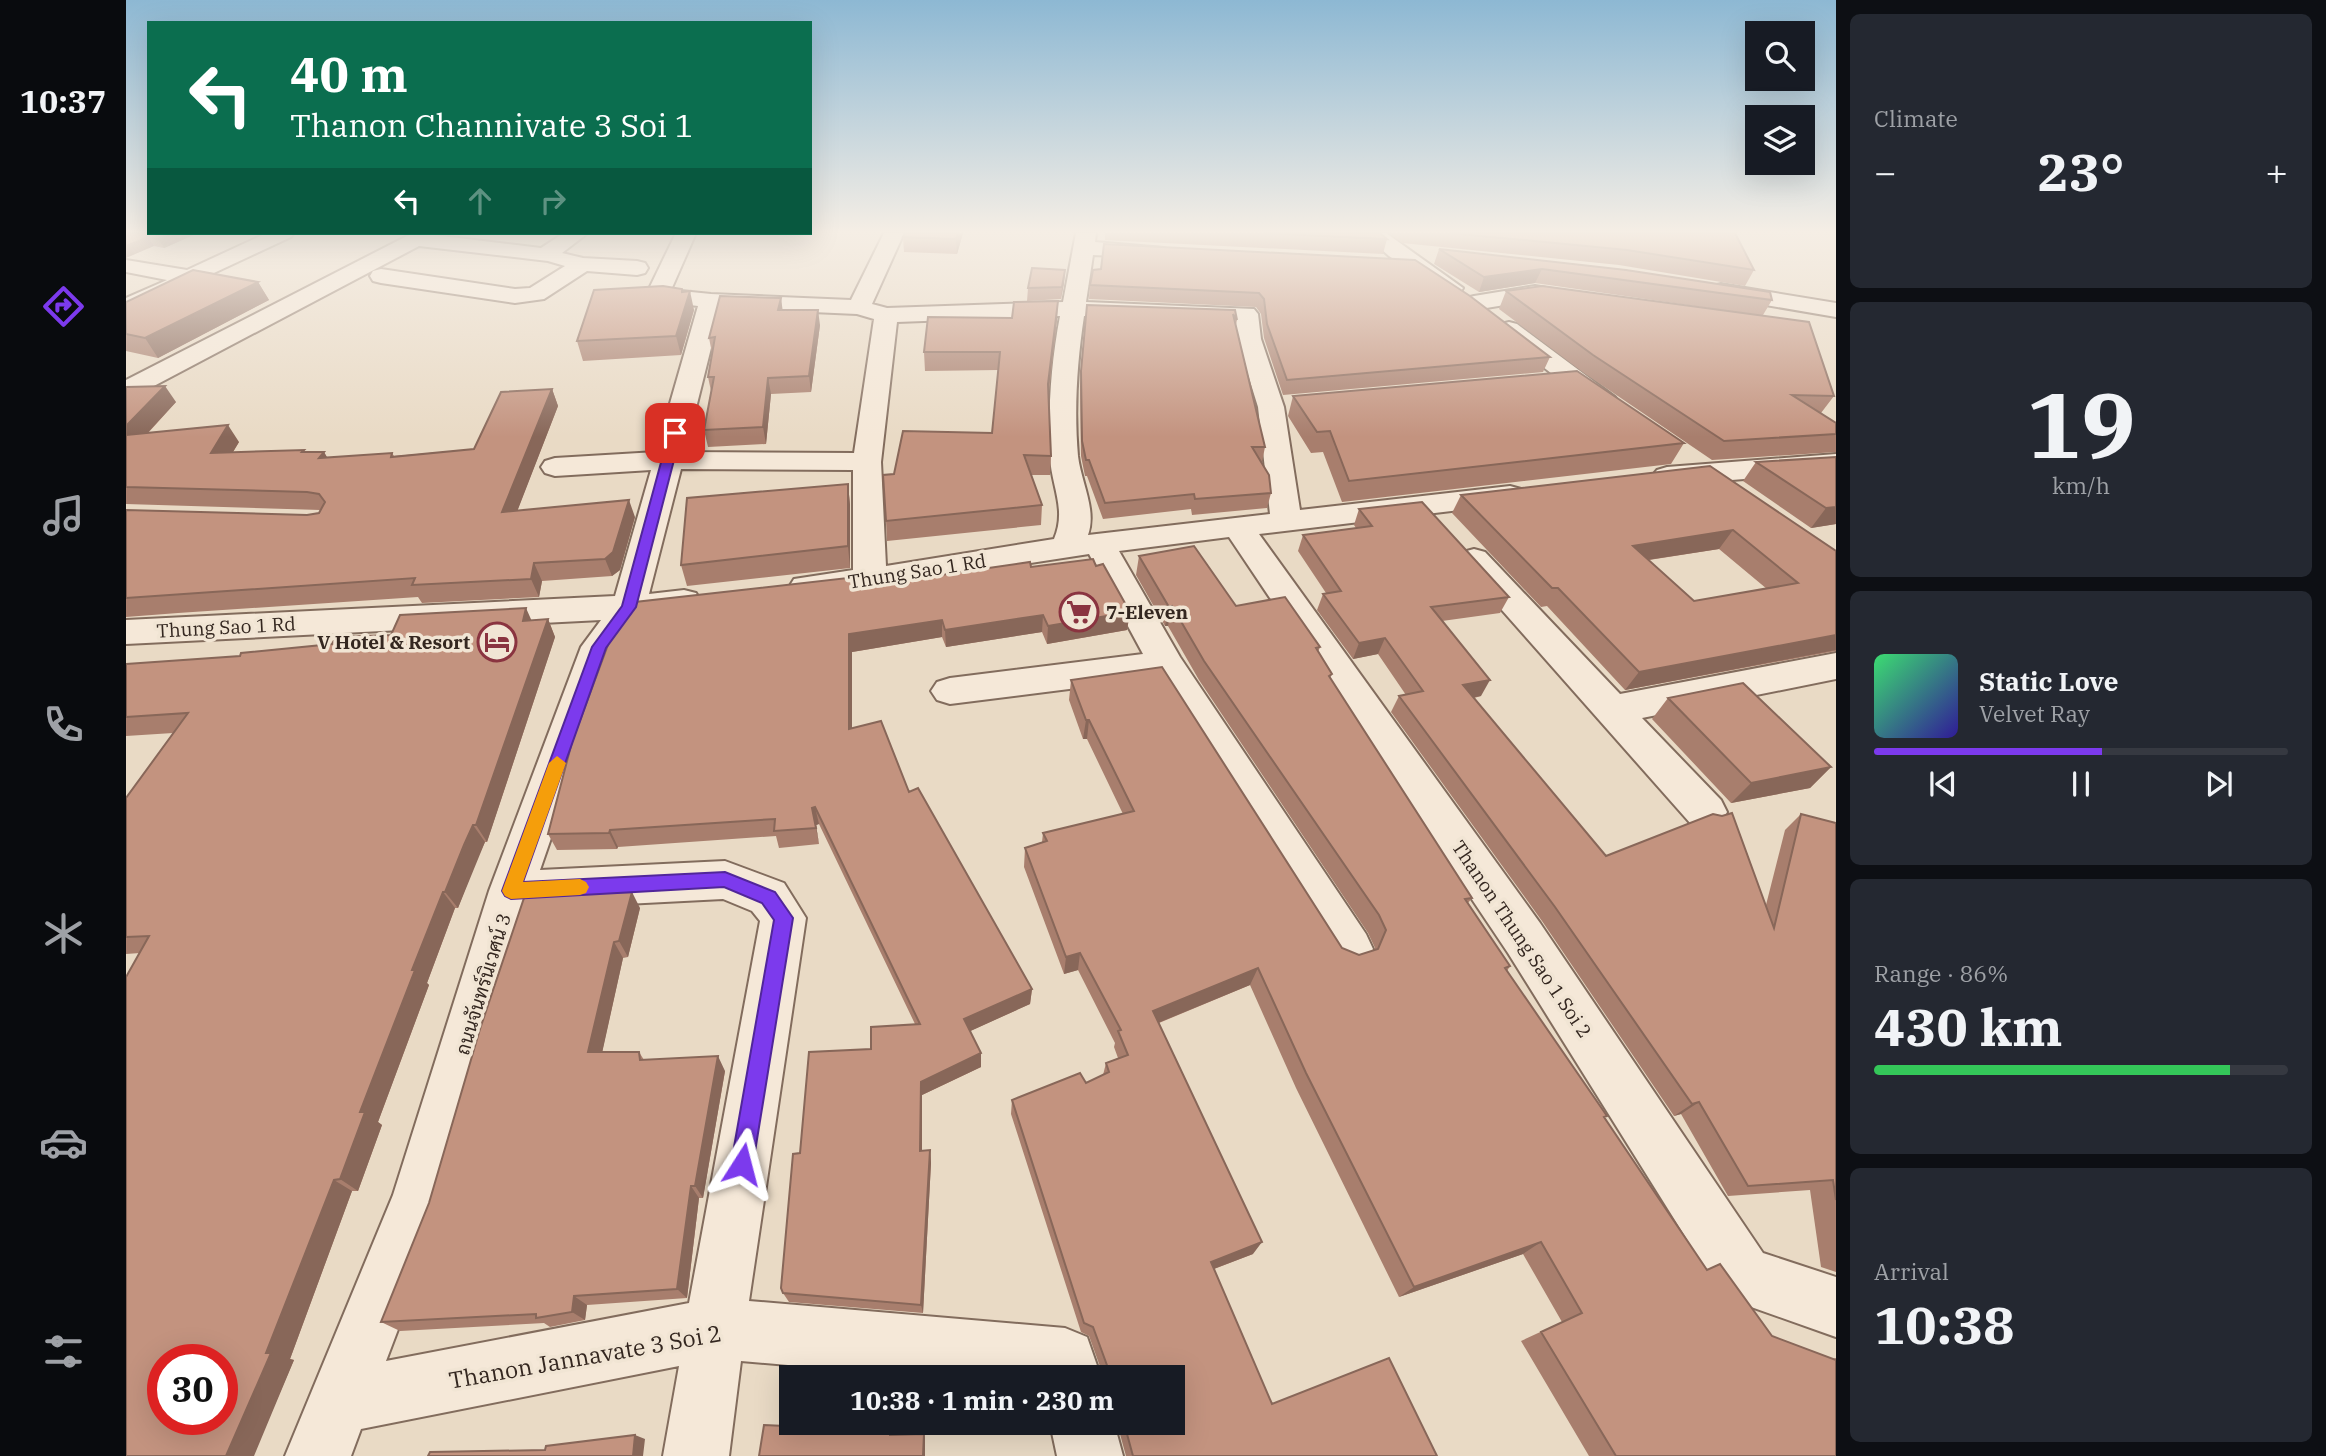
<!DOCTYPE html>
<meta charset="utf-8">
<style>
:root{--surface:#171b24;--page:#242831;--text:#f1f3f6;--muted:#9ea1a6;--line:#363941;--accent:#7c3aed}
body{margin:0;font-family:"IBM Plex Serif",Sarabun,serif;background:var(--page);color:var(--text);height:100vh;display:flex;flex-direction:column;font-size:26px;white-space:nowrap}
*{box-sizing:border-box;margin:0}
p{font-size:23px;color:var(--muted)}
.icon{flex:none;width:38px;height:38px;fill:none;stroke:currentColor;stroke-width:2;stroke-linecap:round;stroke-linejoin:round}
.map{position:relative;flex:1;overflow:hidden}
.details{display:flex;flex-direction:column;gap:14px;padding:14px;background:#0d0f14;width:490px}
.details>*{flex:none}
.banner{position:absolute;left:21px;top:21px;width:665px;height:214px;border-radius:0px;box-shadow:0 7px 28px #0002;background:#0b6e4f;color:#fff;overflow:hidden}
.tools{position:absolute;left:1619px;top:21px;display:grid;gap:14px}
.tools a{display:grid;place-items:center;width:70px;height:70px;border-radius:0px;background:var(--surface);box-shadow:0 7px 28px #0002;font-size:35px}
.speed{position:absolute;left:21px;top:1344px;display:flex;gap:14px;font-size:35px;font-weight:700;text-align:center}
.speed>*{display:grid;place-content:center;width:91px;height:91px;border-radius:50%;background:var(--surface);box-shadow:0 7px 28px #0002;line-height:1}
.speed .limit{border:10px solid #d22;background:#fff;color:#111}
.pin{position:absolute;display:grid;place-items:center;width:60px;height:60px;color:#fff;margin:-30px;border-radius:14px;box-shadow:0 4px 10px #0006}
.me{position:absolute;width:77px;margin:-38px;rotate:9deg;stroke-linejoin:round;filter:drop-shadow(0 0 5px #0008)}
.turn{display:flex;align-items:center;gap:24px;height:147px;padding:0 28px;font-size:32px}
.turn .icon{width:91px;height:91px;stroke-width:2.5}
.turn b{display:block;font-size:49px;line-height:60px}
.lanes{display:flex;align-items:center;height:66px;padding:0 28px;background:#0003;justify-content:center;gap:35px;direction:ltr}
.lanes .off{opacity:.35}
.big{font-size:52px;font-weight:700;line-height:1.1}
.details .widget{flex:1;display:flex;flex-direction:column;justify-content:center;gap:10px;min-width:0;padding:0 24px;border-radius:10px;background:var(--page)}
.details .dial{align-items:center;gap:0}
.dial b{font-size:91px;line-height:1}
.song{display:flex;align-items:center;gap:21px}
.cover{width:84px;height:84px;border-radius:10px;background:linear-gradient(135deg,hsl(140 70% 55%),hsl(250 70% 35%))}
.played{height:7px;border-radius:4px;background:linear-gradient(90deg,var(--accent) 55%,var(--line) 55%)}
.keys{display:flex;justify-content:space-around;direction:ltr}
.heat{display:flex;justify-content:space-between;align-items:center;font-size:38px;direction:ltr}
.charge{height:10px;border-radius:5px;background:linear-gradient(90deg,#34c759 86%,var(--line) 0)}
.trip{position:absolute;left:653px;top:1365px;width:406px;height:70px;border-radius:0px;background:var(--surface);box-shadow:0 7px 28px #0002;font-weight:700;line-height:70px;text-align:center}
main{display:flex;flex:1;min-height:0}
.tabs{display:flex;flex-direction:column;width:126px;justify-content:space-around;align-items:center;background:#090b0e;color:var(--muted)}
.tabs .icon{width:49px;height:49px}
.tabs .on{color:var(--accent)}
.tabs b{font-size:32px;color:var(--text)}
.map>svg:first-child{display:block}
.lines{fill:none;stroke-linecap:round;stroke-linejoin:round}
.minor-casing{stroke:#826c5d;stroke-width:4}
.minor{fill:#f5e8d8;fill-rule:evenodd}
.wall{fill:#a87e6d;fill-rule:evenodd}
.shaded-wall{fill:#886759}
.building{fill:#c3937f;stroke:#886759;stroke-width:2;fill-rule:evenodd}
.route{fill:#7c3aed;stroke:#51269a;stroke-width:2}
.slow{fill:#f59e0b}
.labels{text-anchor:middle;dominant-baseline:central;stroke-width:7;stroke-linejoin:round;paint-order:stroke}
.street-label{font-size:19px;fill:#342720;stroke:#f1e5d4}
.poi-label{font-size:19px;font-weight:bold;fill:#342720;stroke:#f1e5d4;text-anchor:start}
.near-street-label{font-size:23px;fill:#342720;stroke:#f1e5d4}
</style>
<main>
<nav class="tabs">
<b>10:37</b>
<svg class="icon on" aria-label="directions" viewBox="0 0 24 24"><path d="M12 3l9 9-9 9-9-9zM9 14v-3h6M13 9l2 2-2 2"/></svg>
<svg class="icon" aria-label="music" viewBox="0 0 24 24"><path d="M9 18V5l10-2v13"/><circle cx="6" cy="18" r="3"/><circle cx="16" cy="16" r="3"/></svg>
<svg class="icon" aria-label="phone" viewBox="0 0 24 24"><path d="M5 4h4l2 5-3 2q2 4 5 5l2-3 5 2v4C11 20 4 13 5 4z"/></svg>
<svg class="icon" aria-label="climate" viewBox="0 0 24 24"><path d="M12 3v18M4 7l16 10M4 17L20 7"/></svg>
<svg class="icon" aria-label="car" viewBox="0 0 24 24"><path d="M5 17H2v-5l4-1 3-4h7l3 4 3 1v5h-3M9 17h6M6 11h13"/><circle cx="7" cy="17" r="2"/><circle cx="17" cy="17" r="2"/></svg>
<svg class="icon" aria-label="filters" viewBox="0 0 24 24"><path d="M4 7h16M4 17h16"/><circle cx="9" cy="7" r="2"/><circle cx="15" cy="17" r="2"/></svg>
</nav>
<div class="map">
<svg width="1710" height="1456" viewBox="0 0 1710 1456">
<rect width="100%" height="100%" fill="#e9dac5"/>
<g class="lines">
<defs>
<path id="minor" d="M141 233H168L165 237 0 314V298L41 280 0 272V260L61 270Z
M291 233 415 248 438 233H462L436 253 457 258 511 261 519 263 522 268 519 273 511 275 461 271 418 299 389 303 255 283 247 281 244 276 247 271 255 269 389 289 404 288 439 266 422 261 293 246 9 396 0 398V380L283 235Z
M550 233H570L545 290 585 294 725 300 758 233H778L746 304 761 308 937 302 950 233H970L969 242 1038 248 1042 252 1038 256 1031 258 967 255 960 302 1128 309 1132 314 1135 339 1158 407 1174 510 1384 486 1395 489 1399 495 1395 501 1384 504 1133 534 1414 923 1637 1253 1710 1277V1337L1597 1297 1382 953 1103 537 993 551 1054 657 1240 934 1247 949 1240 964 1224 970 1208 964 1030 678 824 704 811 700 805 691 811 682 824 678 1017 654 963 554 680 598 668 595 663 587 668 579 727 570V470L555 469 523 594 558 590 570 593 575 601 570 609 514 617 490 650 414 870 599 861 658 883 680 918 623 1301 939 1328 961 1337 975 1377H800L615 1361 603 1456H537L553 1366 235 1429 225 1456H159L267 1195 363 891 455 647 475 620 0 644V620L489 596 525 470 429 476 419 473 415 467 419 461 429 458 530 452 572 306 523 300 520 295ZM595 308 731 314 748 319 728 453 559 452ZM934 316C925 363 922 408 924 456 925 486 941 509 928 539L760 566 755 462 771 322ZM958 316 1109 321 1111 339 1132 407 1144 514 962 535C971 510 955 482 952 456 948 409 951 363 958 316ZM597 899 626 911 634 921 563 1303 260 1361 323 1195 402 909Z
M1237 233H1260L1337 288 1334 293H1318L1263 256Z
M1595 284 1710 303V317L1587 296 1584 291 1587 286Z
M1409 286 1437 291 1440 296 1437 301 1429 303 1409 300 1348 310 1340 308 1337 303 1340 298 1348 296Z
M1383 322 1391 324 1489 397 1493 403 1489 409 1480 411 1471 409 1375 334 1371 329 1375 324Z
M1710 454V472L1541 485 1531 482 1526 476 1531 470 1541 467Z
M1348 549 1359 552 1494 694 1710 653V679L1516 718 1595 800 1601 812 1595 824 1580 829 1565 824 1337 566 1332 559 1337 552Z
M924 1423H988L997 1456H931Z"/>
</defs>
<use href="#minor" class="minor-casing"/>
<use href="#minor" class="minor"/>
</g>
<path class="wall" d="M0 233H72L38 248 28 246Z
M779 233H837L831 254 778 252 777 237Z
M979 233H1254L1261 239 1257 254 979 240Z
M1263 233H1608L1628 270 1619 286 1493 265 1276 243Z
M978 244 1424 357 1417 372 1157 395 1138 338 1135 314 1130 307 963 299 964 285 975 269Z
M1313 249 1646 300 1637 315 1708 396 1695 413 1710 423V452L1586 460 1458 373 1373 309 1380 291 1603 311 1409 283 1353 292 1308 264Z
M939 270 938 283 935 299 901 301 902 288Z
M132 282 143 300 32 358 0 351V302Z
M556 289 568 310 555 355 457 361 451 341Z
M655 298 656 310 694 325 685 392 645 394 640 444 582 447 578 430 585 391 582 377 586 353 583 338Z
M961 305 1109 310 1111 320 1110 325 1139 447 1136 462 1145 493 1141 508 1066 515 1065 509 977 519 961 476H959L955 456 954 386Z
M931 319 923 391 925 456 924 475H905L916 505 915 525 761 541 760 521 768 474 866 433 872 370 799 371 798 352Z
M0 387 50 402 22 433 113 442 107 452 178 450 179 452H198L201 458 266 453 268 456 348 449 426 389 432 406 391 511 509 517 494 570 486 576 416 581 413 597 296 603 292 597 52 613 0 617V510L181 515 193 513 194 510 0 504Z
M1167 396 1558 443 1545 464 1216 502 1197 452 1185 453 1162 416Z
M1710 457V524L1685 528 1617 481 1630 462Z
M1584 466 1710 551V651L1499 690 1421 606 1415 607 1326 513 1335 495ZM1593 549 1641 589 1568 601 1523 560Z
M722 484 724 505V568L561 586 555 565Z
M1233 509 1383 597 1374 613 1316 621 1355 696 1348 698 1480 856 1640 905 1659 830 1675 814 1710 823V1272L1695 1267 1684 1190 1602 1196 1555 1114 1548 1116 1416 921 1265 712 1273 696 1280 695 1252 654 1227 659 1191 610 1197 594 1200 593 1172 551 1177 535 1230 528 1228 525Z
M1013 556 1110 606 1194 647 1192 652 1206 674 1204 678 1346 898 1342 903 1384 966 1381 971 1481 1116 1478 1118 1581 1270 1646 1336 1707 1359 1710 1358V1456H1463L1395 1341 1436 1322 1397 1254 1273 1297 1170 1088 1124 985 1033 1023 1127 1254 1088 1269 1146 1404 1311 1456H1000L991 1423H1046V1377H972L976 1372 963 1336 955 1332 885 1114 886 1100 960 1083 977 1075 980 1063 992 1058 988 1047 989 1043 952 970 938 974 898 867 899 848 916 842 917 833 997 814 961 739H957L943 700 945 680 1216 948 1233 955 1248 950 1249 948 1242 933 1073 680 1042 626H1039L1010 575Z
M970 566 1004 612 1001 630 921 644 916 632 820 647 816 637 726 652V729L783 792 906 989 904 1004 844 1031 855 1067 796 1095V1151L804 1150 805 1163 797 1313 663 1302 657 1293 674 1153 745 1049 789 1024 693 824 690 825 693 844 653 848 650 836 492 847 491 849 431 850 422 834 731 587 905 567Z
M422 619 429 637 361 842H359L350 861 332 908H329L301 983 303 985 252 1122 256 1125 232 1191H226L164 1359 168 1360 133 1441 14 953 0 954V798L47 733 0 736V664L114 656 206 644 265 635Z
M1542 698 1705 767 1684 788 1605 803 1526 719Z
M399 895 514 908 502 957 497 958 476 1052H513L518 1060 599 1071 577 1198H573L561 1298 461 1305 459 1320 424 1327 418 1323 274 1331 255 1322 303 1203Z"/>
<path class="shaded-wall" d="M46 233H72L38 248 32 239Z
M832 233H837L831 254 830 239Z
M22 237 28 246 0 258V246Z
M1416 269 1409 283 1353 292 1358 277Z
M939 270 938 283 935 299 936 287Z
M132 282 143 300 32 358 19 338Z
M556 289 560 304 564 291 568 310 555 355 550 336Z
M655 298 657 313 652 310Z
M932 301 931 319 921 403 922 384Z
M692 310 694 325 685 392 683 376Z
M642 378 645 394 640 444 637 427Z
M39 386 50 402 3 453 0 449V426Z
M426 389 432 406 384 530 376 512Z
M102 425 113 442 96 470 85 453Z
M198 452 208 469 193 458Z
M722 484 724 505V568L722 546Z
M503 500 509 517 494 570 486 576 479 559Z
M1710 507V524L1685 528 1700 508Z
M1607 530 1593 549 1495 564 1507 546Z
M408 563 416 581 413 597 405 579Z
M1046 606 1042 626H1039L1043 607Z
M400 608 408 626 397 621Z
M1004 612 1001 630 921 644 922 626Z
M917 615 916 632 820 647 819 630Z
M422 619 429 637 361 842 350 825Z
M816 620V637L726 652V747L723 729V634Z
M1710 635V650L1499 690 1513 672Z
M1259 638 1252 654 1227 659 1233 643Z
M1364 680 1355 696 1328 701 1337 685Z
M960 720H963L961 739H957Z
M1705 767 1684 788 1605 803 1625 783Z
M689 807 693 824 690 825 693 844 686 808Z
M347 825 359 842 332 908 319 892Z
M484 830 492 847 491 849 483 833Z
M317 892 329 908 301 983 303 985 252 1122 256 1125 232 1191 214 1179 234 1112 286 970Z
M506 892 514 908 502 957 493 941Z
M488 942 497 958 473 1067 462 1052Z
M954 953 952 970 938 974 940 957Z
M1132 968 1124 985 1022 1027 1027 1011Z
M906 989 904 1004 838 1034V1019Z
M855 1053V1067L796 1095V1163L794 1151 795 1082Z
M592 1056 599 1071 577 1198 569 1186Z
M1573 1102 1555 1114 1548 1116 1566 1104Z
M804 1150 805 1163 797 1313 795 1305Z
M208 1180 226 1191 164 1359 168 1360 128 1456H100Z
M565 1186 573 1198 561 1298 551 1289Z
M1136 1242 1127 1254 1077 1273 1085 1262Z
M1415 1242 1397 1254 1273 1297 1288 1287Z
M448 1296 461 1305 459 1320 446 1312Z
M798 1434 799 1438V1456H797Z
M509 1435 519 1439 517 1456H507Z"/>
<path class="building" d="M0 233H46L32 239 22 237 0 246Z
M779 233H832L830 239 777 237Z
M1137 233H1254L1261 239Z
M1324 233H1609L1628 270 1501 250Z
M978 244 1289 260 1344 296 1424 357 1161 380 1141 324 1138 299 1133 293 964 285 967 270 975 269Z
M1313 249 1500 270 1644 292 1646 300 1416 269 1358 277Z
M906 268 939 270 936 287 902 288Z
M67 270 132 282 19 338 0 334V302Z
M537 286 556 289V292L564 291 550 336 451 341 468 290Z
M1416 286 1683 322 1708 396 1666 395 1710 423V434L1598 441 1467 355 1380 291Z
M594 296 655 298 652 310H692L683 376 642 378 637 427 578 430 588 377H582L589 337 583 338Z
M932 301 922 384 925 456 898 455 916 505 760 521 757 475 768 474 777 431 866 433 874 352H798L802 317 886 318 888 302Z
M961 305 1109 310 1111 320 1107 314 1139 447H1126L1143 475 1145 493 1069 499 1068 494 979 503 963 460H960L956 441 955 371Z
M1451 371 1558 443 1223 481 1204 431 1191 432 1167 396Z
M39 386 0 426V387Z
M426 389 376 512 503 500 487 552 479 559 408 563 405 579 286 585 289 578 0 598V510L181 515 193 513 199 502 193 494 181 492 0 487V435L102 425 85 453 178 450 176 452H198L193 458 266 453 265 457 348 449 375 392Z
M1710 457V507L1700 508 1630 462Z
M1584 466 1710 551V635L1513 672 1432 588H1426L1335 495ZM1607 530 1672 583 1568 601 1507 546Z
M722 484V546L555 565 561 498Z
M1296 502 1383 597 1305 607 1364 680 1337 685 1480 856 1587 814 1596 816 1606 813 1648 928 1675 814 1710 823V1200L1707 1180 1622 1186 1573 1102 1566 1104 1429 907 1273 696 1297 691 1259 638 1233 643 1197 594 1215 591 1177 535 1246 526 1233 509Z
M1068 546 1110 606 1159 597 1194 647 1190 648 1206 674 1203 676 1346 898 1339 899 1384 966 1379 968 1481 1116 1478 1117 1581 1270 1594 1264 1646 1336 1710 1360V1456H1490L1415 1332 1456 1313 1415 1242 1288 1287 1180 1073 1132 968 1027 1011 1136 1242 1085 1262 1146 1404 1263 1358 1311 1456H1007L998 1423H1046V1377H976L975 1372 982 1368 967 1327 958 1323 886 1100 954 1073 960 1083 983 1072 980 1063 1002 1055 992 1031 995 1030 954 953 940 957 899 848 921 841 917 833 1008 811 963 720H960L945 680 1036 667 1216 948 1233 955 1252 949 1260 930 1253 915 1078 661 1046 606 1043 607 1013 556Z
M967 559 970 566 977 564 1004 612 922 626 917 615 819 630 816 620 723 634V729L755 721 783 792 792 788 906 989 838 1019 855 1053 795 1082 794 1151 804 1150 795 1305 657 1293 655 1288 667 1154 674 1153 683 1052 745 1049V1027L794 1024 689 807 686 808 690 828 648 831 649 819 484 830 483 833 422 834 446 742 486 634 509 602 730 577 731 587 904 562 905 567Z
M400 608 397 621 422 619 350 825H347L338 845 319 892H317L286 970H289L234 1112H239L214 1179 208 1180 140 1353H145L100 1456H0V977L23 936 0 937V798L62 713 0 717V664L114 656 115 653 206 644 210 637 265 635 274 615ZM37 1360H96V1419H37Z
M1617 683 1705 767 1625 783 1542 698Z
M506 892 493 941 488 942 462 1052H513L514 1060 592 1056 569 1186H565L551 1289 448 1296 446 1312 410 1318V1314L255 1322 303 1203 354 1029 399 895Z
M638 1425 764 1431V1435L798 1434 797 1456H633Z
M509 1435 507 1456H302L304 1452 419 1450 420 1446Z"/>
<linearGradient id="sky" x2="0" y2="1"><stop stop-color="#8db8d3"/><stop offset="0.53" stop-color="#f5eee5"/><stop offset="1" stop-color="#f5eee5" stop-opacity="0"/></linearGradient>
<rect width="1710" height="437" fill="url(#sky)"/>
<path class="route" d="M549 430 555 433 510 607 480 648 397 882 599 872 649 892 667 918 627 1164 624 1172 616 1175 608 1172 605 1164 648 920 636 903 598 887 385 899 379 896 376 891 466 647 496 606 543 433Z"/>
<path class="slow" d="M431 756 440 763 397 882 454 879 460 882 463 887 460 893 454 895 385 899 379 896 376 891 423 763Z"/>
<defs>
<symbol id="supermarket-ring" viewBox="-11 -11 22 22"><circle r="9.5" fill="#f1e5d4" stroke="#8a3440" stroke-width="1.5"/><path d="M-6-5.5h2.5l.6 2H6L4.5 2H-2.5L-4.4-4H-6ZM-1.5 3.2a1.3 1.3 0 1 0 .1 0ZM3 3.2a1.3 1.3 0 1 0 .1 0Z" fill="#8a3440"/></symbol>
<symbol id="hotel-ring" viewBox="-11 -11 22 22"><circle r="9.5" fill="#f1e5d4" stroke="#8a3440" stroke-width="1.5"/><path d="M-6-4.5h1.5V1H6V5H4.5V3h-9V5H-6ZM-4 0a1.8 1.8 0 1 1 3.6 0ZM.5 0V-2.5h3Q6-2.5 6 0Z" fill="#8a3440"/></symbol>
</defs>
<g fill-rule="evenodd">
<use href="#supermarket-ring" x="931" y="590" width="44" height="44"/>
<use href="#hotel-ring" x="349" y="620" width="44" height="44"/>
</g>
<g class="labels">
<g class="street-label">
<text transform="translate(791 571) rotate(-9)">Thung Sao 1 Rd</text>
<text transform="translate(100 627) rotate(-3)">Thung Sao 1 Rd</text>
<text transform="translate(1396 939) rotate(56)">Thanon Thung Sao 1 Soi 2</text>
<text transform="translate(357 984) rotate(-73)">ถนนจันทร์นิเวศน์ 3</text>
</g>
<g class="poi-label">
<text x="980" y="612">7-Eleven</text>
<text x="344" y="642" text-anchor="end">V Hotel &amp; Resort</text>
</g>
<g class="near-street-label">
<text transform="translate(459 1356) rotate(-10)">Thanon Jannavate 3 Soi 2</text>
</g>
</g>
</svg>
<div class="tools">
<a><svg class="icon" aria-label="search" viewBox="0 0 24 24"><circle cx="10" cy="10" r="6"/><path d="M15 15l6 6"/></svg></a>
<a><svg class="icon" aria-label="layers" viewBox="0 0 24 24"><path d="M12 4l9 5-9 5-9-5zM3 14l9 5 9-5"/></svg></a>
</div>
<div class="speed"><div class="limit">30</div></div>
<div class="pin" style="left:549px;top:433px;background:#d93025"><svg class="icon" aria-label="arrive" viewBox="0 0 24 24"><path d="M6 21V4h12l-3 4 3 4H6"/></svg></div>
<svg class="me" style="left:616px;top:1164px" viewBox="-20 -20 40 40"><path d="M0-17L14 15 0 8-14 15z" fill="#7c3aed" stroke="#fff" stroke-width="4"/></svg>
<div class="trip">10:38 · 1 min · 230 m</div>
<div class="banner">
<div class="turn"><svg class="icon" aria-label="left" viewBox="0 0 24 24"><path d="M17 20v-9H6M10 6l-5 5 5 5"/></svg><div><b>40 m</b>Thanon Channivate 3 Soi 1</div></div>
<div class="lanes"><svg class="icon" aria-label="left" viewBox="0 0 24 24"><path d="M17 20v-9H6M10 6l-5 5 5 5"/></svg><svg class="icon off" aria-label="ahead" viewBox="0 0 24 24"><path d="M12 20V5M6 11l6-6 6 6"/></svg><svg class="icon off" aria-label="right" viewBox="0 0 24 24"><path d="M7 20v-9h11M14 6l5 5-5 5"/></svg></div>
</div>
</div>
<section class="details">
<div class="widget"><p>Climate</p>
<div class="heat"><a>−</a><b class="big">23°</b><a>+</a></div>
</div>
<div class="widget dial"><b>19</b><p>km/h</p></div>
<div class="widget">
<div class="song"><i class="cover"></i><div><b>Static Love</b><p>Velvet Ray</p></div></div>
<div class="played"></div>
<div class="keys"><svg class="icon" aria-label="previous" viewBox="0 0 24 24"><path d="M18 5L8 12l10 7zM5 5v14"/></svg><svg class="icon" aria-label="pause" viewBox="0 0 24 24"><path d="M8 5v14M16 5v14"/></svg><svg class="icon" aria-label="next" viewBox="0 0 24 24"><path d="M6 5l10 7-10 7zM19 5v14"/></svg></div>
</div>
<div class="widget"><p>Range · 86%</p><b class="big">430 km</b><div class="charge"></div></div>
<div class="widget"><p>Arrival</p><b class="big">10:38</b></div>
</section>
</main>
